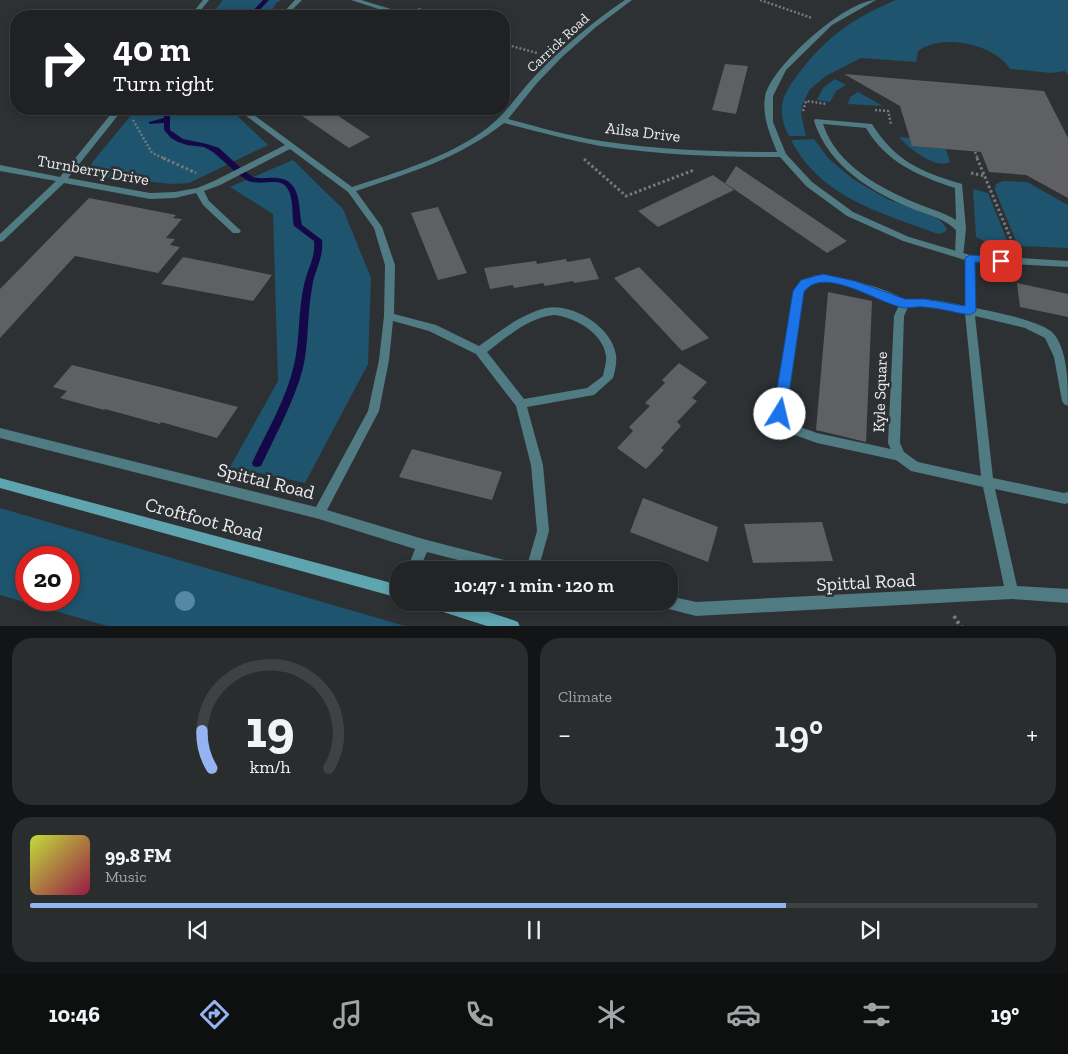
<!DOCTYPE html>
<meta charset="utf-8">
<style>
:root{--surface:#222526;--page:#2a2d2e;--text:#f1f3f6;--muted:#a2a5a7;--line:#3f4243;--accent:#95b2f1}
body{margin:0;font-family:"Zilla Slab",serif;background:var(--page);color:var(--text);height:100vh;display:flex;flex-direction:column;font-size:19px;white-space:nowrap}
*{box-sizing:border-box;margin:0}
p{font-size:16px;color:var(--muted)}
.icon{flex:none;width:28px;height:28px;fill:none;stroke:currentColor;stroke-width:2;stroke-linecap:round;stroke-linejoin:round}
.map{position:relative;height:626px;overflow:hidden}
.drawer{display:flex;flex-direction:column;gap:12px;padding:12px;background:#131415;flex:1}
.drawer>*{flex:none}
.guide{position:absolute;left:10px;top:10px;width:500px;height:105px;border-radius:20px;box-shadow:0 2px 8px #0003,0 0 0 1px var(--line);background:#202124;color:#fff;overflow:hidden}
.speed{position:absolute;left:15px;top:546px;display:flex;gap:10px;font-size:25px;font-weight:700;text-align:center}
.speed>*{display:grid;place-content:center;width:65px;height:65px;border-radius:50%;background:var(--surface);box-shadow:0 2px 8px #0003,0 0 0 1px var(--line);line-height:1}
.speed .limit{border:8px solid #d22;background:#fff;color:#111}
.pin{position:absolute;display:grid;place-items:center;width:42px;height:42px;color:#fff;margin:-21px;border-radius:10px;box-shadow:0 2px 8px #0006}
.me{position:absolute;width:55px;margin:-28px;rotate:9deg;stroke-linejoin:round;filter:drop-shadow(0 0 4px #0008)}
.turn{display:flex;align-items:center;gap:18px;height:105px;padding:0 20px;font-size:22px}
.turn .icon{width:65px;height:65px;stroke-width:2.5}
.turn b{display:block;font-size:35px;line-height:42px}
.big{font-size:38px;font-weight:600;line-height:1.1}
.drawer .tile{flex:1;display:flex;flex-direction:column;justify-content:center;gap:8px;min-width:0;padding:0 18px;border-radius:20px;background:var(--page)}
.drawer .dial{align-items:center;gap:0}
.dial svg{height:130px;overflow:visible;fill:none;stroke:var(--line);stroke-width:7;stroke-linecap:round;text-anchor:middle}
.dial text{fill:var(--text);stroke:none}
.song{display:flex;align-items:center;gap:15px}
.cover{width:60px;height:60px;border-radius:8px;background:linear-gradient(135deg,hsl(70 70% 55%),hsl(340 70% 35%))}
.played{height:5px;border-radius:2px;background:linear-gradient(90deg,var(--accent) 75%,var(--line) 75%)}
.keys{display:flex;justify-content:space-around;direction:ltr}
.heat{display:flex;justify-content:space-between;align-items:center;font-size:28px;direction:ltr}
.drawer .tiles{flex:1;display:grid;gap:12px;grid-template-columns:1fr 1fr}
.tile:last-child{grid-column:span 2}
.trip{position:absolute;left:390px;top:561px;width:288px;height:50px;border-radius:20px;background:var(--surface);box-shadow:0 2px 8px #0003,0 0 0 1px var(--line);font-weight:600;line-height:50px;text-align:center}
.dock{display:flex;height:80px;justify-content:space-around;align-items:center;background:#0e0f0f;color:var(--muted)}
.dock .icon{width:35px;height:35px}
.dock .selected{color:var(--accent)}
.dock b{font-size:22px;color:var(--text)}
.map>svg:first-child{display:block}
.green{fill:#1e546e;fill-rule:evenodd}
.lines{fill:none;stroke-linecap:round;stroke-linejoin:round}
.stream{fill:#150848;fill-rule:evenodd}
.building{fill:#5e6064}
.path-far2{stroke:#76797b;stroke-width:2.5;stroke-dasharray:2 2;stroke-linecap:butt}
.path-far1{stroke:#76797b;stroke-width:3;stroke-dasharray:2.5 2.5;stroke-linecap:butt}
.path{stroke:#76797b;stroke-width:4;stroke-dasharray:3 3;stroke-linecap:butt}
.lane{fill:#507b82;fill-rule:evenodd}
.street{fill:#507b82;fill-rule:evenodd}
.secondary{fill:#5ea5b0;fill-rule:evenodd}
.tree{fill:#5488a3}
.route{fill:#1a73e8;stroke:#114b97}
.labels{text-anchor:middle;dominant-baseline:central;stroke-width:5;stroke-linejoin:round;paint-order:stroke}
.far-street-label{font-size:14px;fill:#eceeef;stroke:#2d3133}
.street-label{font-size:16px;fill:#eceeef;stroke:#2d3133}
.near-street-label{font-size:19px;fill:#eceeef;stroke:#2d3133}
</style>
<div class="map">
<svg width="1068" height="627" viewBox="0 0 1068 627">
<rect width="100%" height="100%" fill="#2d3133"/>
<path class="green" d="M223 0H281L276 3 269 16H210Z
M896 0H1068V75L1065 71 1051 73 1010 69C994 44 943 33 918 51L916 62 861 58 826 76 810 89 802 105 801 114 806 136H789C784 127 781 117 782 106 783 94 792 82 799 73 826 37 855 17 896 0Z
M835 79 846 85 836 91 830 102 817 100 823 88Z
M858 92 883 106 848 104 850 97Z
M136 109H230L268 145 189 183 173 184 101 177 91 164Z
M899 137 910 138 913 146 946 149 950 162C936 170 908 148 899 137Z
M814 139 829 159 853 179 887 199 935 217 941 221 947 229 945 232 938 234C880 212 821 198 791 140Z
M293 160 343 209 371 278 368 364 305 483 230 467 278 381 273 214 230 187Z
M1003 181 1027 182 1068 205V248L1018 246 995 190 996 184Z
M973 189 988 193 1009 245 990 244 976 237Z
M0 508 405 626H107L0 595ZM26 558H69V600H26Z"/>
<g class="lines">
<path class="stream" d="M263 0H269L254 16H248Z
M164 109H170V130L183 139 207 144 219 148 243 170 253 177C261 180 269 177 277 178 302 180 298 207 302 225L322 240C324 258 314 271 312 288 307 314 309 342 303 368 294 402 276 434 261 466L257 467 253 466 252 463C267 431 286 400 294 365 300 339 298 311 304 285 307 270 316 257 314 241L294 226C291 213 296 183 276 182 266 182 258 184 248 181L238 174 213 152 204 147 187 145 178 142 171 138 164 130V123L149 124V122L164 118Z"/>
</g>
<path class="building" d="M725 64 748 66 736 114 712 110Z
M844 74 1044 91 1068 138V198L1026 175 989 172 981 152 912 146 900 106Z
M292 109H328L370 137 349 148Z
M736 166 847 241 827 253 725 183Z
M713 175 734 190 658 227 638 211Z
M89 198 176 215 173 218 182 219 166 238 175 239 170 245 180 247 158 273 75 256 0 338V289Z
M438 207 467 273 438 280 411 213Z
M183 257 224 265 272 275 253 301 161 284Z
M590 258 599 279 574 283 573 281 545 286 543 283 514 288 513 285 490 289 484 268 536 261 537 264 566 259 567 262Z
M639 267 709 338 682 351 614 278Z
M1017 283 1068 294V317L1020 307Z
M828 292 872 301 866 442 816 430Z
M679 363 707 382 692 398 697 401 677 422 681 426 661 448 664 450 646 469 617 448 633 431 629 427 650 406 645 403 665 383 662 380Z
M72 365 164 388 238 407 217 438 161 422 160 424 105 409 104 410 60 398 67 391 53 387Z
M412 449 502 472 492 500 399 477Z
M643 498 718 527 708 562 630 532Z
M822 522 833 561 753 563 744 524Z"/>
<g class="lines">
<path class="path-far2" d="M760 0 812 18
M504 44 537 53
M875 110 888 111 891 124
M803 111 806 101 827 104
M133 120 152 153 166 159
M975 152 978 159"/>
<path class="path-far1" d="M163 158 196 173
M977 158 1013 244
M584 159 626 196 694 170
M971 173 985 176"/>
<path class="path" d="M954 616 961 627"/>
<path class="lane" d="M815 119 872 124C895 161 921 172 962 184L966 229 963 257 960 258 955 255 956 230C945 219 930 215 915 210 872 192 829 167 814 121ZM823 124 866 128C886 162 918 176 955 188L956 220C945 213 933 210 921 205 881 189 837 166 823 124Z
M816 275C835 275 897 289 909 304L904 308C882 301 821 265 804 291L786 414 788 419 800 427 817 433 900 451 904 452 906 456 904 460 900 461 817 443 792 434 780 425 774 414 794 291 803 280Z"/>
<path class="street" d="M203 0H209L196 16H190Z
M295 0H302L286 16H280Z
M351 0H361L404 13 420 8 423 10 409 16H400Z
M625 0H632L596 27 562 57 537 83 508 119C538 127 569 136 601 141 659 150 718 152 777 152 770 134 762 117 765 97 770 67 846 0 876 0L832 25 786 70 773 96V122L786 154 812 182 853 212 909 237 970 255 1068 261V267L975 262V308C994 312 1038 320 1052 332 1068 348 1068 384 1068 406L1064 404 1062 401 1054 357 1045 338 1025 328 975 316 993 478 1064 493 1068 492V503L1065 504 995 489 1017 586 1068 589V603L1012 599 696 616 661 607 660 602H669V596L696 602 1004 586 983 487 911 471 896 460 888 443 894 316 901 301C921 296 945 302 965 306V260L903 241 847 216 806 186 780 157C720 157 660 155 600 146 568 140 536 131 504 123 460 158 409 173 356 191L382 227 395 265 394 314 436 325 479 346C499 332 521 314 546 308 573 303 612 327 616 355 617 363 615 371 613 378L594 395 527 407 543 465 549 531 538 570H497L427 552 419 570H407L415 549 319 519 0 438V428L316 507 368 411 379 360 384 316 385 265 374 228 348 192 290 149 220 185 204 191 209 201 239 229 241 231 239 233H233L203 205 196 193 175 198 150 199 64 183 3 241 0 242V234L56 181 0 171V165L60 177 115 109H123L68 178 150 193 175 192 197 188 214 181 285 145 237 109H246L352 187C397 172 443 159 482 132 504 117 517 95 534 77 562 48 592 22 625 0ZM908 307H924L965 313 981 476 918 462 904 452 900 443 904 316ZM555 315C576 318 603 333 606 356 607 362 604 369 603 376L587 388 524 399 487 352C507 337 529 317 555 315ZM393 321 429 331 476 354 516 406 531 465 537 531 527 566 423 539 327 510 379 411 389 360Z"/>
<path class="secondary" d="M0 478 399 585V598L0 488Z
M428 602H457L513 620 518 622 520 627H490L434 609 429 607Z"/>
</g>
<circle class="tree" cx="185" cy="601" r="10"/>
<path class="route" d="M970 255 1001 257 1006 261 1001 264 975 262 976 311 970 315C955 313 940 308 925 307 918 306 912 308 905 308 880 305 824 264 804 292L786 414 784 417 780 419 775 417 773 414 793 291 801 280 823 274 855 281 905 299H924L965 306V258Z"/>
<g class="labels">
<g class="far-street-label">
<text transform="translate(558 43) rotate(-43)">Carrick Road</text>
</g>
<g class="street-label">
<text transform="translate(643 132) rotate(7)">Ailsa Drive</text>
<text transform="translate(93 170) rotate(10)">Turnberry Drive</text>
<text transform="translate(880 392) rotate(-88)">Kyle Square</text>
</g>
<g class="near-street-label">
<text transform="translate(266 481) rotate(14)">Spittal Road</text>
<text transform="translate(204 519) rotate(15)">Croftfoot Road</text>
<text transform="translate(866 582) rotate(-3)">Spittal Road</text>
</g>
</g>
</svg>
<div class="speed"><div class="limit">20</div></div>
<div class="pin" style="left:1001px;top:261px;background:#d93025"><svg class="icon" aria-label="arrive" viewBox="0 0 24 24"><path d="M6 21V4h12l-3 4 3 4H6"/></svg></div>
<svg class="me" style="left:780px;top:414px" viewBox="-20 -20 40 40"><circle r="19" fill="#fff"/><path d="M0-13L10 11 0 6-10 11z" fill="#1a73e8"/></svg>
<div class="trip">10:47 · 1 min · 120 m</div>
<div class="guide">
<div class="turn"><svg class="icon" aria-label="right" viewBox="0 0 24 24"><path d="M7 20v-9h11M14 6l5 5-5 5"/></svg><div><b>40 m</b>Turn right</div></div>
</div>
</div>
<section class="drawer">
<div class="tiles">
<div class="tile dial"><svg viewBox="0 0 100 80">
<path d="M14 69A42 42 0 1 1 86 69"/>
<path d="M14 69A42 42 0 0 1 8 46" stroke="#95b2f1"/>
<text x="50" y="56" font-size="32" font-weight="700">19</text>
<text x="50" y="72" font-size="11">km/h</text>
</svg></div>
<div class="tile"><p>Climate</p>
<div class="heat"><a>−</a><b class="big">19°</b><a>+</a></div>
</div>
<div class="tile">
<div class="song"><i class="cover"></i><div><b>99.8 FM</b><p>Music</p></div></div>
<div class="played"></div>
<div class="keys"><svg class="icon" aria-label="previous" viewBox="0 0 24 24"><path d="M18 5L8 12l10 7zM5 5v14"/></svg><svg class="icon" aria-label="pause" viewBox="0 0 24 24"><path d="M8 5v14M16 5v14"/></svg><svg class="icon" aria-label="next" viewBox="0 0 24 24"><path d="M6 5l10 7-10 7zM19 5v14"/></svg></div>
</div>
</div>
</section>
<nav class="dock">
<b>10:46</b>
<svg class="icon selected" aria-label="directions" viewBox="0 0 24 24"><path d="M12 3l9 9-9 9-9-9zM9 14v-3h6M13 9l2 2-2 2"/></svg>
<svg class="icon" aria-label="music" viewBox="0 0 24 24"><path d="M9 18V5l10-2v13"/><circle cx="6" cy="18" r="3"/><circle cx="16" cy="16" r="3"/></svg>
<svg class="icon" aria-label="phone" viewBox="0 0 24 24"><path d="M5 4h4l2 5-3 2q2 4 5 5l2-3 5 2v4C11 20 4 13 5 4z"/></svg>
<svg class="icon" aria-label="climate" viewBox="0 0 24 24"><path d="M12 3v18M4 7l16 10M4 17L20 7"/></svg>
<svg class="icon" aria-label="car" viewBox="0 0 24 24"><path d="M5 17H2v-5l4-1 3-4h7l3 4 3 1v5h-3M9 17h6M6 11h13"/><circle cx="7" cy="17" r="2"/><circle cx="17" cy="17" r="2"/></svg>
<svg class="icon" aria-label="filters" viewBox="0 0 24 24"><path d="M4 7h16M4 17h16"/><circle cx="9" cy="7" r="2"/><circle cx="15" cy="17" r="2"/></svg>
<b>19°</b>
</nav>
